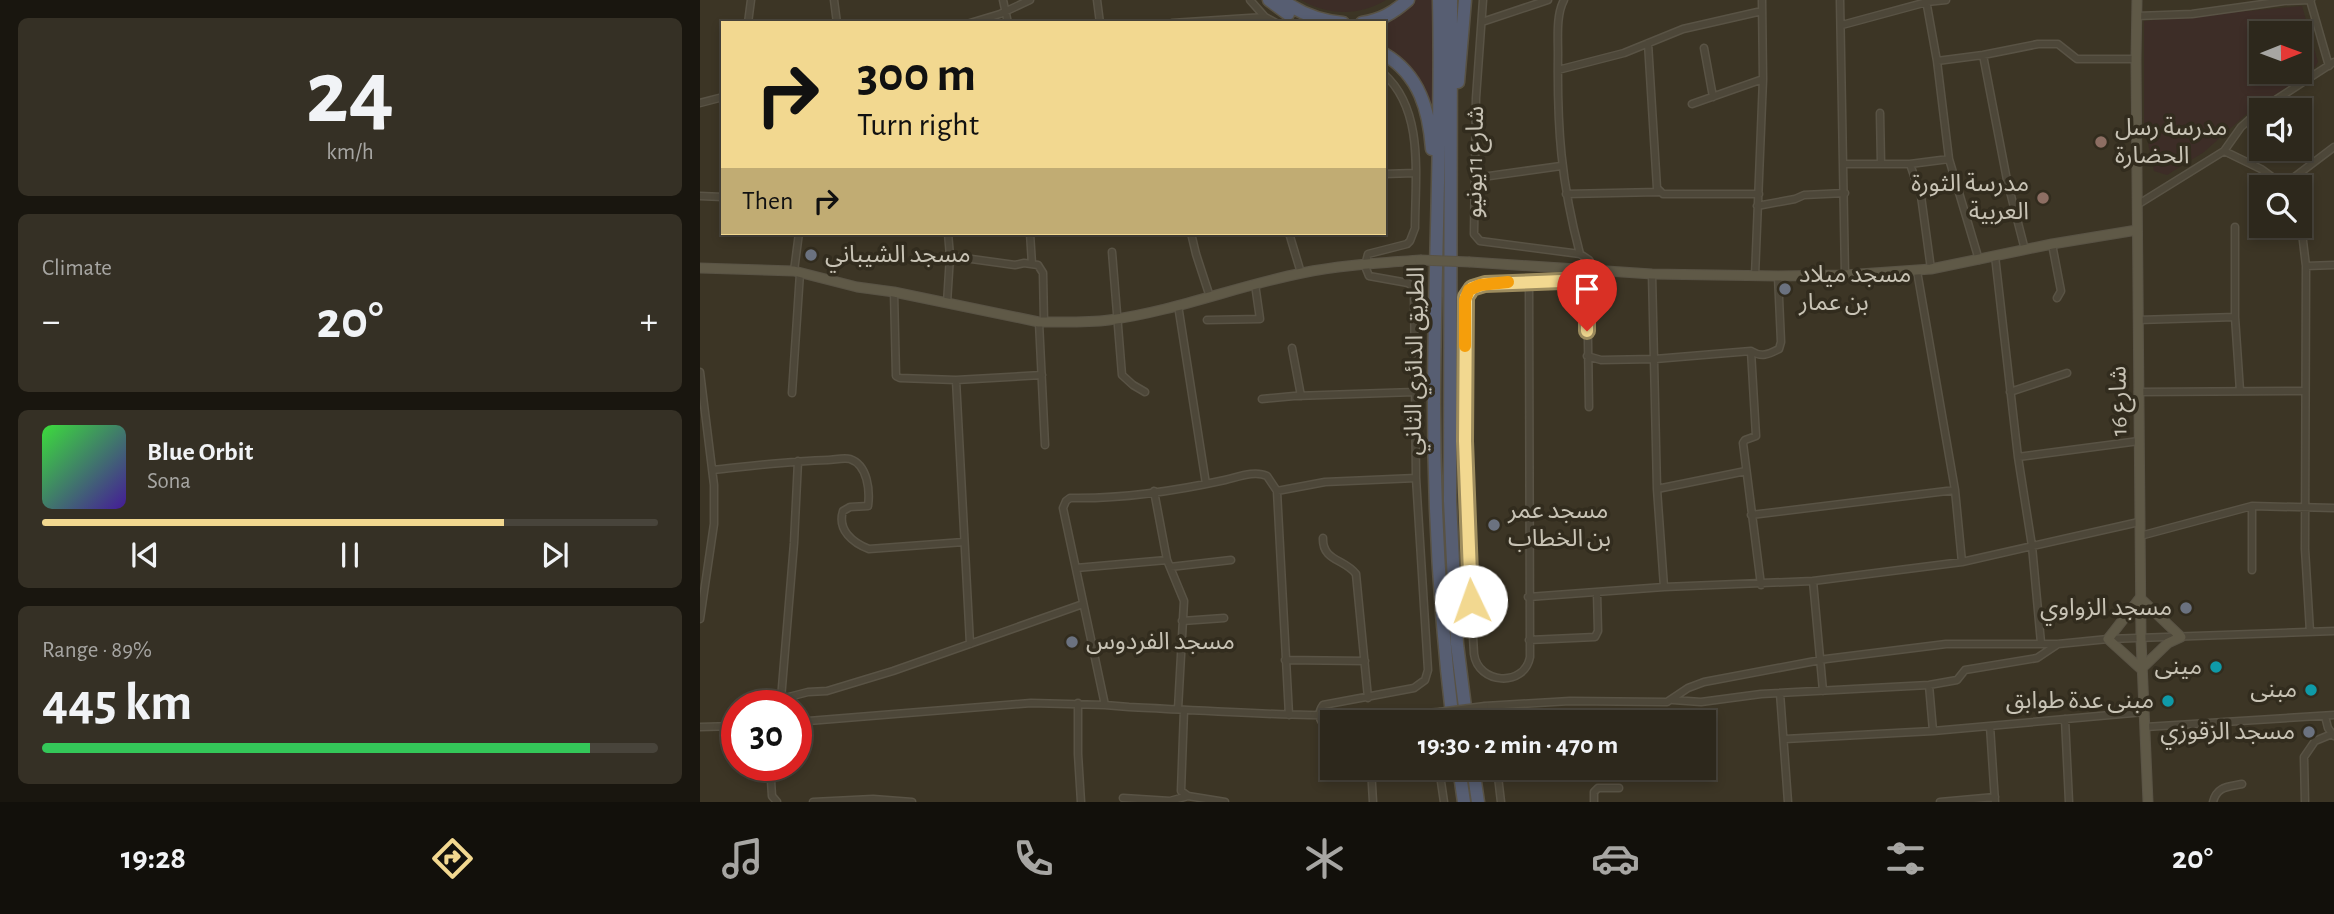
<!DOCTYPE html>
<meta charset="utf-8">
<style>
:root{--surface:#2d281c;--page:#353025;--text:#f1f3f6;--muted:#a7a6a3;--line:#48443b;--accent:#f2d890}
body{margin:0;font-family:"Alegreya Sans","Noto Sans Arabic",sans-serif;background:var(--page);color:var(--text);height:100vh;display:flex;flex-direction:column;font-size:26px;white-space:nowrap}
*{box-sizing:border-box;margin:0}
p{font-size:23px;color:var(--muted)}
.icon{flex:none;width:38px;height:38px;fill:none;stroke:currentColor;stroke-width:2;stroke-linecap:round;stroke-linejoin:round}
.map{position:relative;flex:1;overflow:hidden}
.side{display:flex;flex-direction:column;gap:18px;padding:18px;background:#19160f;width:700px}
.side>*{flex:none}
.guide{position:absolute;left:21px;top:21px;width:665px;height:214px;border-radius:0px;box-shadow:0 4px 10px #0003,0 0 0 2px var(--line);background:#f2d890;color:#111;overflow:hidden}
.needle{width:46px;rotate:89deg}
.buttons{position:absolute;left:1549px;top:21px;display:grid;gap:14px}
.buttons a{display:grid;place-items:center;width:63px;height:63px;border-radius:0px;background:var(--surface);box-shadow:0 4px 10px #0003,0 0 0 2px var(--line);font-size:35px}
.speed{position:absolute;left:21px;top:690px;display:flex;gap:14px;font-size:35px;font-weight:700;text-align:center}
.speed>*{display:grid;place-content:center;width:91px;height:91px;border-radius:50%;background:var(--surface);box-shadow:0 4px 10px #0003,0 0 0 2px var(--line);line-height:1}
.speed .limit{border:10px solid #d22;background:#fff;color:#111}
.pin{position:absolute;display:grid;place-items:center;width:60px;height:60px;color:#fff;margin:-72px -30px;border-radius:50% 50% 50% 0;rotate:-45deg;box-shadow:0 0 7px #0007}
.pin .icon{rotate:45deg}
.me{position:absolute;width:77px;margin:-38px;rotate:357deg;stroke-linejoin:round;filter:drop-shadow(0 0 5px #0008)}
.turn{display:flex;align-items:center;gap:24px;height:147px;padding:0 21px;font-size:32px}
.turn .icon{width:91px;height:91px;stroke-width:2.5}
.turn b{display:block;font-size:49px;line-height:60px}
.then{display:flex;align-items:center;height:66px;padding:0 21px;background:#0003;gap:14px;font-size:26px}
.big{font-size:52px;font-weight:700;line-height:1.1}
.side .tile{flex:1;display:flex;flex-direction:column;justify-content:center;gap:10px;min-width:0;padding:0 24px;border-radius:10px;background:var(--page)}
.side .dial{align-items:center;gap:0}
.dial b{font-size:91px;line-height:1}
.song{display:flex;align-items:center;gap:21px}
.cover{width:84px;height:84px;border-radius:10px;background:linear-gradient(135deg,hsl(120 70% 55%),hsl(260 70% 35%))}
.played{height:7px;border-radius:4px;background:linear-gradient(90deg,var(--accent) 75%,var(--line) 75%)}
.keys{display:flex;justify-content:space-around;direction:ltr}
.heat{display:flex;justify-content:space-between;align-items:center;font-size:38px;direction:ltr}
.charge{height:10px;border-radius:5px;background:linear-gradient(90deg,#34c759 89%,var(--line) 0)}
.trip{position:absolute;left:620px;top:710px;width:396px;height:70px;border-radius:0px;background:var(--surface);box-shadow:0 4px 10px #0003,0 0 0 2px var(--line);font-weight:700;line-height:70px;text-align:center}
.tabs{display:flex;height:112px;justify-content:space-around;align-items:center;background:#12100b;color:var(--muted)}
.tabs .icon{width:49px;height:49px}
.tabs .selected{color:var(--accent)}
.tabs b{font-size:32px;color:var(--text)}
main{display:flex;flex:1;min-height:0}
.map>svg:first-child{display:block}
.green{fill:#3d2d27;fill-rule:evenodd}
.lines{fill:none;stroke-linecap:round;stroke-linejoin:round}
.street-casing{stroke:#595345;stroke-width:9}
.secondary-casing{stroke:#595345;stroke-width:11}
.highway-casing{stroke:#585244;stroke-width:15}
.street{stroke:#4d4739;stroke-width:6}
.secondary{stroke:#5f5947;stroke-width:9}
.highway{stroke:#575e72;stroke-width:12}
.street-bridge-casing{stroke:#595345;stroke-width:9;stroke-linecap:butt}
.secondary-bridge-casing{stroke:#595345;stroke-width:11;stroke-linecap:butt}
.street-bridge{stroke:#4d4739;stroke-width:6}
.secondary-bridge{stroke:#5f5947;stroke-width:9}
.route-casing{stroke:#9d8c5e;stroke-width:18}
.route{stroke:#f2d890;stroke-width:12}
.slow{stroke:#f59e0b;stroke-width:12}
.education-dot{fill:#8d6e63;stroke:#322c1e;stroke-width:2.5}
.worship-dot{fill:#6b7280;stroke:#322c1e;stroke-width:2.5}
.culture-dot{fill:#0f9aa8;stroke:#322c1e;stroke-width:2.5}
.labels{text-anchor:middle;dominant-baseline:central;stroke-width:7;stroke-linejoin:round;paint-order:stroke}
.poi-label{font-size:24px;fill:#c8c3b5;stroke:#322c1e;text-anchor:end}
.street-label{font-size:24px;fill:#c8c3b5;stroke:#322c1e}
</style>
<main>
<section class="side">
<div class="tile dial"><b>24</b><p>km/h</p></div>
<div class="tile"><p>Climate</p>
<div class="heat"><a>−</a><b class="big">20°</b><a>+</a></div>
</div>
<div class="tile">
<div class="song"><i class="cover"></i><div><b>Blue Orbit</b><p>Sona</p></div></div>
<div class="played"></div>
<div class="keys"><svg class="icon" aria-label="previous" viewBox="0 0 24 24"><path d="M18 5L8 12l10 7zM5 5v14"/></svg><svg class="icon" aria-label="pause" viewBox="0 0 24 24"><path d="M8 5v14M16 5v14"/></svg><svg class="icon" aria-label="next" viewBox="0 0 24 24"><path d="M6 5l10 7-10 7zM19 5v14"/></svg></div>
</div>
<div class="tile"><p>Range · 89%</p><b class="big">445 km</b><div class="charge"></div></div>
</section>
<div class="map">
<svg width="1634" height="802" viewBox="0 0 1634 802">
<rect width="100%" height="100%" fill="#3c3525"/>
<path class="green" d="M601 0H686C659 16 629 16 601 0Z
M715 0H733V122C721 78 719 77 684 49V23L700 16Z
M1602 6 1618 62 1613 70 1550 111 1504 152 1467 175 1454 171 1448 143 1449 138 1444 129V21ZM1561 33H1600V72H1561Z"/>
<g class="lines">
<defs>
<path id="street" d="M134 0 137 23
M303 0 308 23
M397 0 400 23
M550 0 565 17 576 23
M783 0 776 98 774 234 780 241 880 254 889 260 895 269
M864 0C856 15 858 37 858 54 857 128 861 182 880 254
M1140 0 1145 275
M1226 0 1237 61 1249 159 1279 260
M1610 0 1629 66
M1437 16 1492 14 1584 1 1611 0
M782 22 848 0
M48 23 51 0
M270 23 300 14 330 0
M472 23 565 17
M1142 25 1227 2 1246 0
M948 43 957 188 963 194H1059
M1004 48 1013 97
M1283 55 1307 180 1325 250
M1237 61 1283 55 1338 44H1358L1377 59H1436
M858 70 924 53 983 29 1062 11
M0 103 23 97
M992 104 1063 79
M1180 113 1181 164
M1524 151 1541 127 1560 110 1634 62
M1145 164H1210L1221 196 1231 269
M1210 164 1249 159
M684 174 715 173
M775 178 861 166
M1584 185 1634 147
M866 194 959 192
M0 196 23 197
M1437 205 1524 151 1561 169 1586 187
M1057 206 1095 199 1104 195 1145 193
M1600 216 1606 266 1634 265
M1535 227V317L1540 391
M248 233 250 256 315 265 324 263 338 265 343 273 344 322
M330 233 332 264
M491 233 496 254 510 297
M589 233 601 273
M1352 244 1361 291 1357 298
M412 252 422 375 433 385 445 392
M1295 256 1318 457 1332 546 1341 643
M1606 266 1605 549 1610 632
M94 271 99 233
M1217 271 1255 490 1262 562
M952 274 957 489 964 587
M1055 276 1063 79 1062 0
M887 278 889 407
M829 281 830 657C824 688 778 684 774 654L768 549 765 441 766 297 772 287 785 284 887 280
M194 292 196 376 200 378 256 380 342 375
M247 303 250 256
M478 305 506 484
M507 320 560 319 555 284
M1438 320 1535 317
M339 322 345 445
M592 348 601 396
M887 356 901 360 955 359 1051 351
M0 372 14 485V524L0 619
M256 380 270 644
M1310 392 1367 373
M1438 392 1605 391
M92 393 100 273
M562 399 594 396 715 392
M1318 457 1439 441
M13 470C51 466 89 461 128 460 134 460 144 457 150 459 168 465 170 491 168 506L150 507 143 511C137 530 153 543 169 549L264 542
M957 489 1046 471
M454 491 467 560 484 601 478 709
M577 491 625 482 716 478
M1051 515 1255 490
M1440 536 1552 506 1634 508
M623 538C622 561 645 559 656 574L668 698
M470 567 531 560
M376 568 467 560
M1552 570V506
M1113 581 1262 562 1439 522
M1061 585 1043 443 1045 440 1056 436 1051 351C1062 358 1069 354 1079 349L1081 342 1078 276
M828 597 964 587 1113 581 1123 691
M482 621 524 618
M829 640 895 637 898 631 897 593
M585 660 665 661
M1229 685 1233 731 1444 712
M1080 693 1088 802
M81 699 94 543 98 461
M973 700 1001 702 1061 694 1229 685 1257 680 1265 670 1337 658 1358 644
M378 703V754L381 802
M80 705 81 699 108 692 127 691 193 671 383 604
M785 706 870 701 967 702 988 688 1004 682 1126 659 1246 644H1358L1408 639 1634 631
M484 710 481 791 488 796 525 802
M589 715 577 491 567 476C555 470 538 477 525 480 475 491 421 499 370 498L366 501 363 508 405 705 429 707C533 712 636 720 739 712
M1625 716 1628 728 1634 736
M1365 719 1369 802
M96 722 331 703 405 705
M1290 726 1295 802
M0 727 37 726
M1445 727 1634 715
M632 728C620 726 616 715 623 705L714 688 725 680 728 670 716 478 714 288 708 283 669 276 665 266 668 254 707 244 710 241 715 228C715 178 725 111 684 74
M1085 739 1233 731
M70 765 72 796 77 802
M671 768 673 802
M739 768 744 802
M797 768 801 802
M423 798 470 801 488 796
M113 802 173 799 212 802
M894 802V792L898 788H919
M1240 802 1295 797
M1513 802C1517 786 1528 787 1542 784
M1605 802 1604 757 1615 741 1632 734"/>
<path id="secondary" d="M1437 0 1436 59 1441 639 1448 802
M770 262 952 274 1078 276 1145 275 1231 269 1352 244 1437 230
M0 268 94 271 157 287 194 292 339 322C362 322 386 323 409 320 475 311 537 286 602 273 641 265 681 263 720 260
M1440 598 1481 637 1468 643 1441 669 1408 639Z"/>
<path id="highway" d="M569 0 588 14
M582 0C601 14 620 21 643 23
M739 0C742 135 734 270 734 404 734 511 740 617 753 723
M751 0 750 501 757 644 767 723
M662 23C681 20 693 13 708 0
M684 54C720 75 729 111 732 149
M758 82 765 0
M759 768 764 802
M773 768 778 802"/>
</defs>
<use href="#street" class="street-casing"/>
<use href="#secondary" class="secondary-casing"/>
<use href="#highway" class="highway-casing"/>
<use href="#street" class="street"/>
<use href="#secondary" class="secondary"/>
<use href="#highway" class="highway"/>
<defs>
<path id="street-bridge" d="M739 712 785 706"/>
<path id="secondary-bridge" d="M720 260 770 262"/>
</defs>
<use href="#street-bridge" class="street-bridge-casing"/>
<use href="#secondary-bridge" class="secondary-bridge-casing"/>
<use href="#street-bridge" class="street-bridge"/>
<use href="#secondary-bridge" class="secondary-bridge"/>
</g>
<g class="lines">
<defs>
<path id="route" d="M771 601 765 441 766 297 772 288 785 284 887 280V331"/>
</defs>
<use href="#route" class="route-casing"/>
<use href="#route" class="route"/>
<path class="slow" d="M765 346V300L769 290 780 285 808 282"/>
</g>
<g class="education-dot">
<circle cx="1401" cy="142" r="7"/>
<circle cx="1343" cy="198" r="7"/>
</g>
<g class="worship-dot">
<circle cx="111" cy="255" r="7"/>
<circle cx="1085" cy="289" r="7"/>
<circle cx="794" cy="525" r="7"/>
<circle cx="1486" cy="608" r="7"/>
<circle cx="372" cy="642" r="7"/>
<circle cx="1609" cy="732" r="7"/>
</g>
<g class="culture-dot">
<circle cx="1516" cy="667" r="7"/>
<circle cx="1611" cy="690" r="7"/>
<circle cx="1468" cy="701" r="7"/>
</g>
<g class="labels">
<g class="poi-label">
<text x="1415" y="128" text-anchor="start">مدرسة رسل<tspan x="1415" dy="28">الحضارة</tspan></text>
<text x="1329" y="184">مدرسة الثورة<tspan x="1329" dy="28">العربية</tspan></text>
<text x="125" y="255" text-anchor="start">مسجد الشيباني</text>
<text x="1099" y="275" text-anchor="start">مسجد ميلاد<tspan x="1099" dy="28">بن عمار</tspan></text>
<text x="808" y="511" text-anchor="start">مسجد عمر<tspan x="808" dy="28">بن الخطاب</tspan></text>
<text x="1472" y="608">مسجد الزواوي</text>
<text x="386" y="642" text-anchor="start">مسجد الفردوس</text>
<text x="1502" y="667">مينى</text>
<text x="1597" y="690">مبنى</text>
<text x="1454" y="701">مبنى عدة طوابق</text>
<text x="1595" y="732">مسجد الزقوزي</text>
</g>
<g class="street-label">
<text transform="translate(775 162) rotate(-89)">شارع 11يونيو</text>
<text transform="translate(715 361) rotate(-89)">الطريق الدائري الثاني</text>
<text transform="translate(1419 401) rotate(-91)">شارع 16</text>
</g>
</g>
</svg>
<div class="buttons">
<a><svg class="needle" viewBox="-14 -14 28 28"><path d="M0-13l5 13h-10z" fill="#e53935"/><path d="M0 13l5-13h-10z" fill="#a7a6a3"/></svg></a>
<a><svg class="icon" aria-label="sound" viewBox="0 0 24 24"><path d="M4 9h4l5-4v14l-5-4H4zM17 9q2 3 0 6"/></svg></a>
<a><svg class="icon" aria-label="search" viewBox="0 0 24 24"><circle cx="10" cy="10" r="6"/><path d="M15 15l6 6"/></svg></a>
</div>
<div class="speed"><div class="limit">30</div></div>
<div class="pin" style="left:887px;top:331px;background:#d93025"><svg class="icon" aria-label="arrive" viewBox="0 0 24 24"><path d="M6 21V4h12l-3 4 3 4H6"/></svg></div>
<svg class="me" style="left:771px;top:601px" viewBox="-20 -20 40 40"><circle r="19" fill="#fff"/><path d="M0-13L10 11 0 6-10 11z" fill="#f2d890"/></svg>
<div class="trip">19:30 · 2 min · 470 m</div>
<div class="guide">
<div class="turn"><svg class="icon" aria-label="right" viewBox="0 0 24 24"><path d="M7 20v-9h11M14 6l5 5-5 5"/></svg><div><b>300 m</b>Turn right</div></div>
<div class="then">Then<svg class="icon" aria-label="right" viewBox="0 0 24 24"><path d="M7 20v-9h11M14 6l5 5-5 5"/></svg></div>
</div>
</div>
</main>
<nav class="tabs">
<b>19:28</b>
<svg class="icon selected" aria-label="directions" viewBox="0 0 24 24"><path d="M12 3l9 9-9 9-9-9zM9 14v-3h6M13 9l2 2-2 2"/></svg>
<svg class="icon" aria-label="music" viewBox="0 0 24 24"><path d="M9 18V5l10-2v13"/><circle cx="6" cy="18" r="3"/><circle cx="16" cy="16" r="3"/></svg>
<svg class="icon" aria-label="phone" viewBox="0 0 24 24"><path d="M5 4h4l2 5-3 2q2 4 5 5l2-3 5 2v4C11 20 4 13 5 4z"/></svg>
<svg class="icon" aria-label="climate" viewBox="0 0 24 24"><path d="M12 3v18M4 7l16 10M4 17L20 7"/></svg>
<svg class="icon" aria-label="car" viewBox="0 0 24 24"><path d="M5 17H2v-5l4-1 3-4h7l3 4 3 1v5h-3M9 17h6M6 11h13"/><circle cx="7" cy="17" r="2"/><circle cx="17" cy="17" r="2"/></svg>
<svg class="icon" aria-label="filters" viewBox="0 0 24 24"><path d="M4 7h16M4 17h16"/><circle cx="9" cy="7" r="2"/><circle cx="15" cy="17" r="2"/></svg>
<b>20°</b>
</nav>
